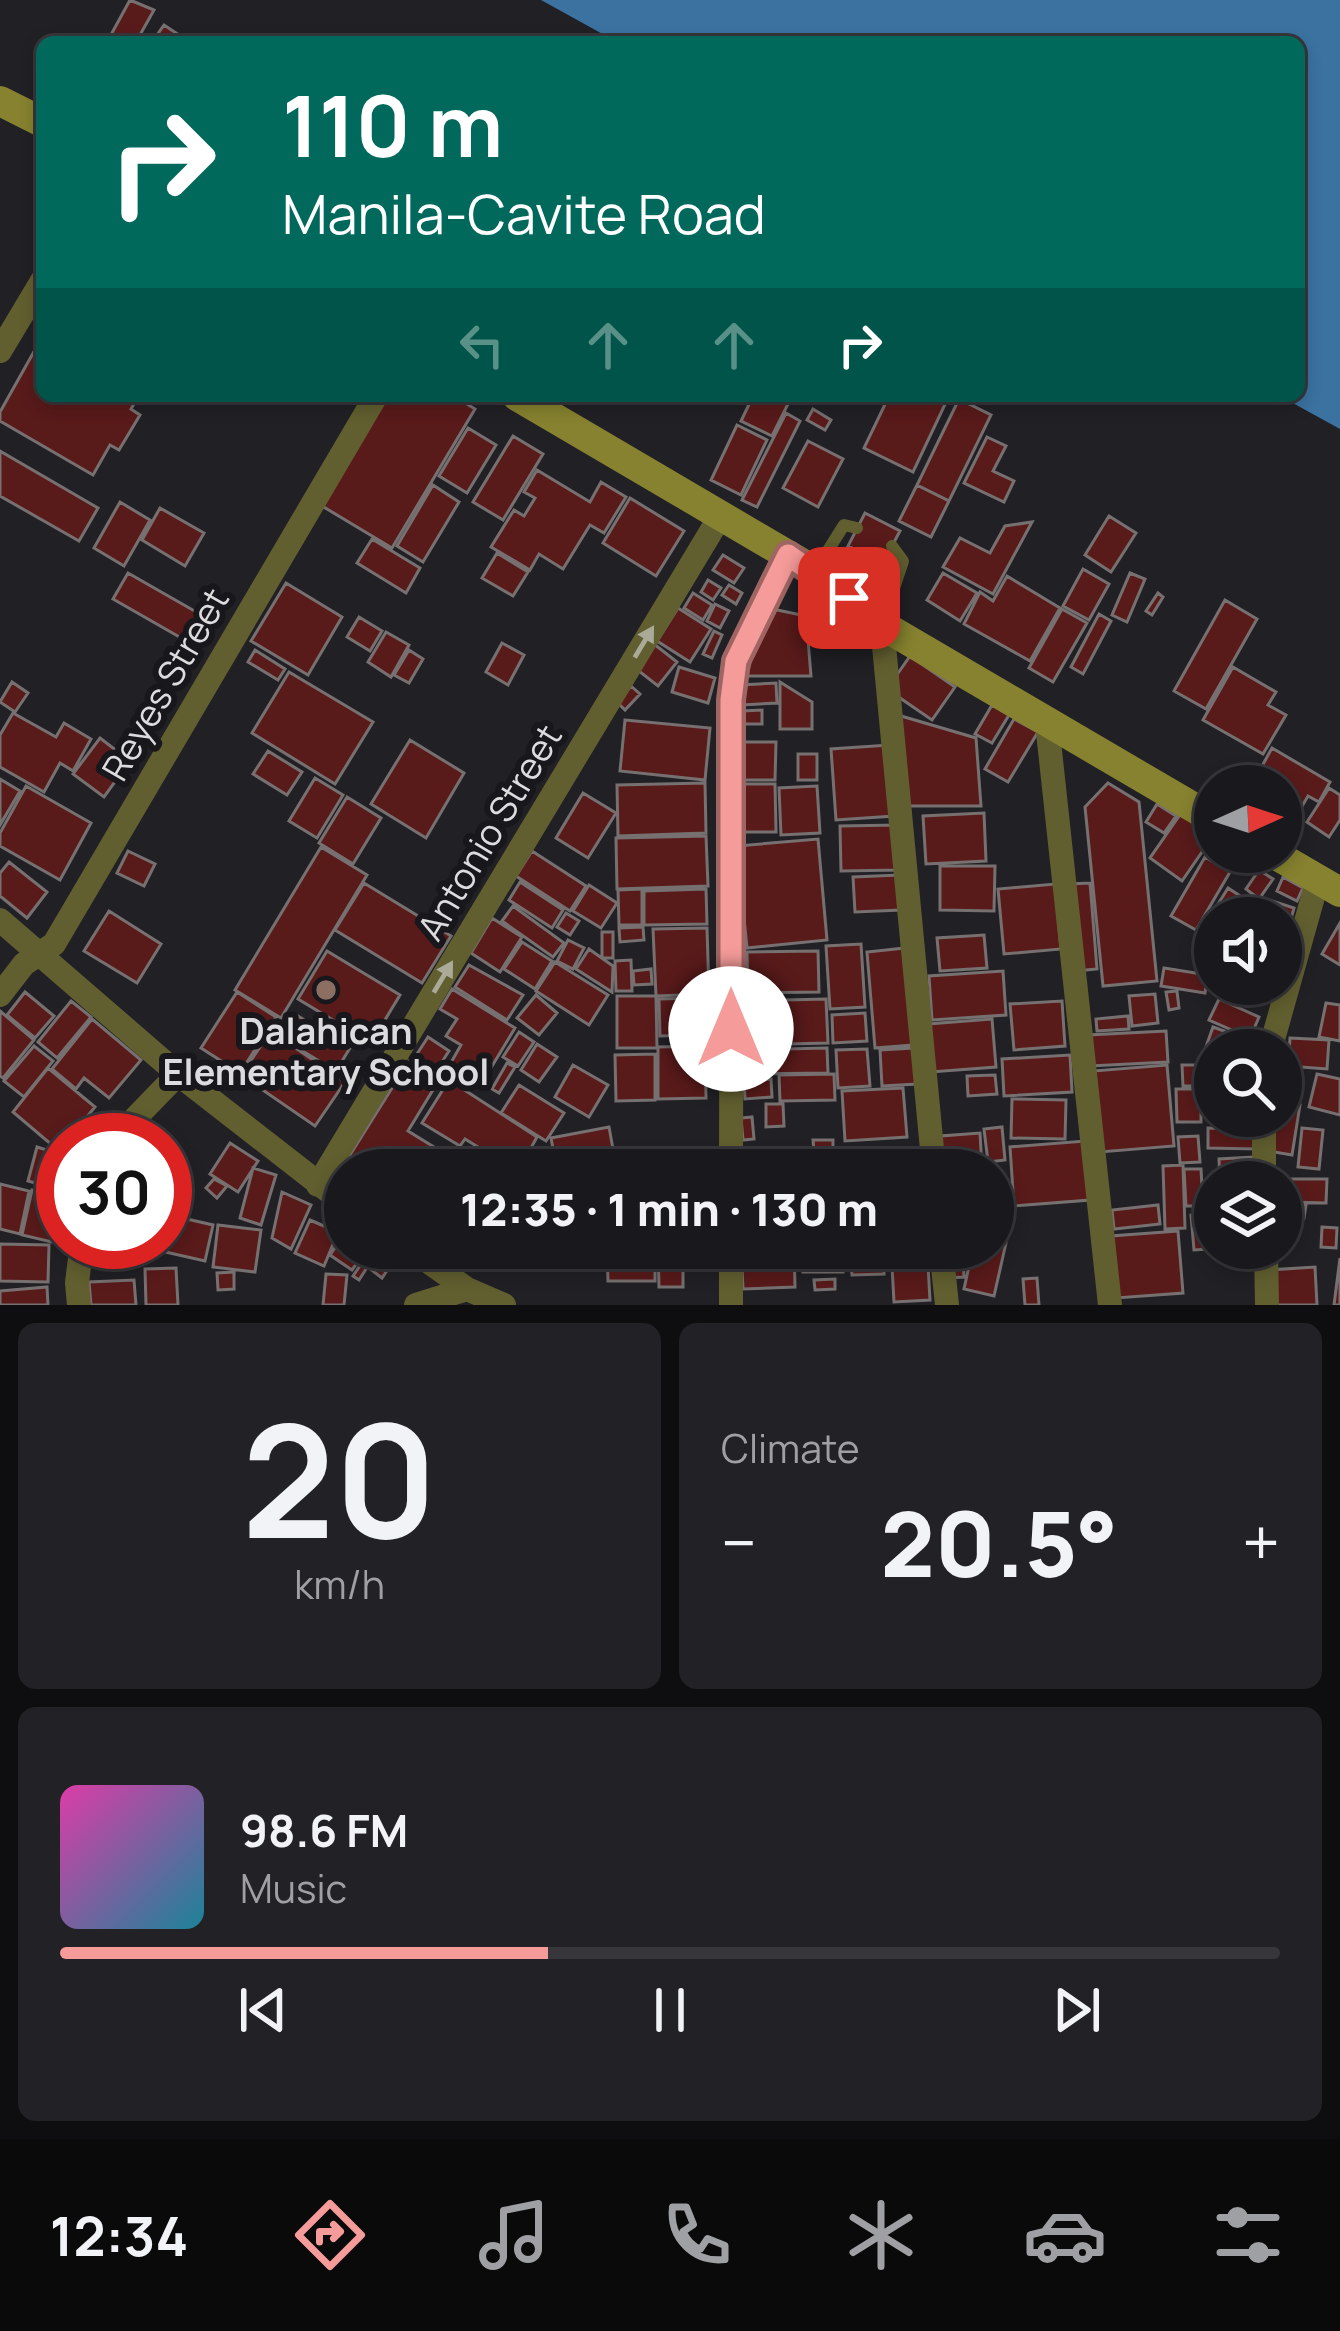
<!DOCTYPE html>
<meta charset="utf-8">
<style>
:root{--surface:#19181c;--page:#222125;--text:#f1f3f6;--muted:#9fa0a3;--line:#37373b;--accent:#f59b99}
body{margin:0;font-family:Manrope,sans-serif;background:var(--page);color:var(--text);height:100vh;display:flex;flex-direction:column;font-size:45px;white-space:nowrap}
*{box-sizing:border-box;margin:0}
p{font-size:39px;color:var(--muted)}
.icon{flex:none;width:66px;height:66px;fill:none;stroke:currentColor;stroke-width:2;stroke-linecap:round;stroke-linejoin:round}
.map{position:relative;height:1305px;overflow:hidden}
.drawer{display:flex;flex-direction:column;gap:18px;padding:18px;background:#0e0d0f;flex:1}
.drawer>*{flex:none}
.hud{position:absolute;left:36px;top:36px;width:1269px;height:366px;border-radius:18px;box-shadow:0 6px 18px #0003,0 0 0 3px var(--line);background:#00695c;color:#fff;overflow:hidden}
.needle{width:78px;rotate:87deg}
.controls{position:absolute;left:1194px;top:765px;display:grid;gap:24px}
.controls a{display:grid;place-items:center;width:108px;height:108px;border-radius:50%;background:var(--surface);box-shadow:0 6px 18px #0003,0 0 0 3px var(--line);font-size:60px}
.speed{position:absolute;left:36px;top:1113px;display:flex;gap:24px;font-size:60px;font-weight:700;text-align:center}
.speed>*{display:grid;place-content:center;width:156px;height:156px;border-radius:50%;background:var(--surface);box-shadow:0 6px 18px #0003,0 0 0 3px var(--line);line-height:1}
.speed .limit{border:18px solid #d22;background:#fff;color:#111}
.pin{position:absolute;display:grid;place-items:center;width:102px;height:102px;color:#fff;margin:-51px;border-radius:24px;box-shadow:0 6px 18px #0006}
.me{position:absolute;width:132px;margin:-66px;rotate:0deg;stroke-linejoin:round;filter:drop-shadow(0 0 9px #0008)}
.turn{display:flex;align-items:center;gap:42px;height:252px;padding:0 48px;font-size:54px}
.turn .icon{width:156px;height:156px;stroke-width:2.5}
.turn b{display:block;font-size:84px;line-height:102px}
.lanes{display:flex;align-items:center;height:114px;padding:0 48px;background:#0003;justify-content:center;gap:60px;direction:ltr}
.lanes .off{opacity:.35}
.big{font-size:90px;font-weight:800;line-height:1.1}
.drawer .card{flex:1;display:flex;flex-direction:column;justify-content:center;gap:18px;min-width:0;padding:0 42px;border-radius:18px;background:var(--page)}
.drawer .dial{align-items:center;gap:0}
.dial b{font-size:156px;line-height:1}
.song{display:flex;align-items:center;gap:36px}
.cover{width:144px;height:144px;border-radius:18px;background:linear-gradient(135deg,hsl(320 70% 55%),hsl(190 70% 35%))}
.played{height:12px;border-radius:6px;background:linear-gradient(90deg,var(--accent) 40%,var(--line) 40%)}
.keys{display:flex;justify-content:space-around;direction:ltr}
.heat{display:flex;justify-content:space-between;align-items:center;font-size:66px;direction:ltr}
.drawer .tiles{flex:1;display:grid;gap:18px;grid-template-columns:1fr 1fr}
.card:last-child{grid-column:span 2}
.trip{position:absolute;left:324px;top:1149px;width:690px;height:120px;border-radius:60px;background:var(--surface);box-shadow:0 6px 18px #0003,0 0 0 3px var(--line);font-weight:800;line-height:120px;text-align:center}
.menu{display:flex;height:192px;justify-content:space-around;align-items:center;background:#0a0a0b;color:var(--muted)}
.menu .icon{width:84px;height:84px}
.menu .current{color:var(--accent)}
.menu b{font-size:54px;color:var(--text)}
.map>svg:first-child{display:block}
.water{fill:#3b72a0}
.building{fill:#591a1a;stroke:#777070;stroke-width:3}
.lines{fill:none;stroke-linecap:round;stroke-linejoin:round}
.service{stroke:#615f2f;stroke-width:12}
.minor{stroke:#615f2f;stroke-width:24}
.secondary{stroke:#86822f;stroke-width:30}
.oneway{fill:#aba998}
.route-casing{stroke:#9f6563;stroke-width:30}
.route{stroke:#f59b99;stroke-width:21}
.education-dot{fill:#8d6e63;stroke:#18171b;stroke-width:4.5}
.labels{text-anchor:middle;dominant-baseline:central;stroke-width:12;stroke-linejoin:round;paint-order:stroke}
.street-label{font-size:36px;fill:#dcdbde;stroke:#18171b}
.poi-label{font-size:36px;font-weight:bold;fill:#dcdbde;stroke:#18171b}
</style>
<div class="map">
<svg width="1340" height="1305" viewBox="0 0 1340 1305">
<rect width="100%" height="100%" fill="#212025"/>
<path class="water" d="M541 0H1340V429L1280 396H1299V42H617Z"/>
<path class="building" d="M130 0 154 10 136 42H107Z
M164 25 188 41 187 42H167L157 35Z
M36 348 42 352V396L138 397 131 409 140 415 119 450 110 445 93 475 0 421V412Z
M387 396H454L475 409 392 548 322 506Z
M753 396H792L772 436 741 421Z
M889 396H949L913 472 864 448Z
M959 399 991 415 949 501 917 485Z
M813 409 831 420 825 430 807 420Z
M786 413 800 421 757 507 742 500Z
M737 425 767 440 741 495 711 480Z
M468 428 496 445 467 493 439 476Z
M513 436 543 454 503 520 473 502Z
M987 437 1006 446 993 471 1014 481 1004 502 964 483Z
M808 441 843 459 818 507 783 488Z
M0 451 98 508 79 541 0 496Z
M537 470 590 502 601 482 626 497 604 533 590 525 563 569 539 554 530 570 491 547 514 510 524 516 535 498 524 492Z
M433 485 459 502 423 562 397 546Z
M917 485 949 501 931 537 899 521Z
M630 498 684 531 656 576 603 543Z
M120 502 150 520 124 566 94 548Z
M160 508 204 533 185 566 142 540Z
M865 513 900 531 883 563 848 546Z
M1109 516 1136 533 1111 572 1085 555Z
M1032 522 993 594 943 567 960 538 990 553 1005 526Z
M372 539 420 568 406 593 357 563Z
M497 553 528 572 513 596 482 578Z
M723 555 744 568 734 583 713 570Z
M1083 569 1109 584 1089 620 1063 606Z
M128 573 198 613 183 639 113 599Z
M943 573 977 593 960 621 927 600Z
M1130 573 1145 579 1127 622 1112 615Z
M1007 576 1060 608 1030 661 964 624 980 592 993 601Z
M708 580 721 588 713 600 701 592Z
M286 583 342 617 308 675 251 641Z
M729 585 742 593 736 604 722 595Z
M693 593 712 605 703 620 684 608Z
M1158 593 1163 597 1152 615 1146 611Z
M1225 600 1257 619 1206 709 1174 691Z
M715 604 729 611 720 628 707 621Z
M763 607 806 616 811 676H747Z
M678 608 711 629 690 662 657 641Z
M1062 609 1087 623 1053 682 1029 668Z
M1099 614 1111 621 1083 674 1071 667Z
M359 617 382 631 370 651 347 637Z
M714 631 722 635 712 658 703 654Z
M386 632 409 645 391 677 368 662Z
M502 643 524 655 508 685 486 672Z
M654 644 677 662 658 686 635 668Z
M255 650 285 669 278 680 248 662Z
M409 650 423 659 409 683 394 675Z
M910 656 955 687 932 720 887 689Z
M679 667 715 678 708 703 672 692Z
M1233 667 1276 692 1268 705 1286 715 1263 754 1203 720Z
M289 672 373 722 335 784 252 733Z
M12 682 28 693 15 712 0 702Z
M780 682 812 702V729H780Z
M776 683 777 703 742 705 740 685Z
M631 686 640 694 625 710 617 702Z
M992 705 1009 715 992 743 975 734Z
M142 706 153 712 145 726 134 720Z
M762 710V724H742V711Z
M13 713 56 737 64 723 91 739 73 771 60 763 44 792 0 767V735Z
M901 716 976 738 981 806H902Z
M1014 719 1038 732 1008 782 985 769Z
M625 720 710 728 705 780 620 771Z
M100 738 130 761 104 797 73 774Z
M410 740 464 773 426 838 371 804Z
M743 742H776L775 780H742Z
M889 745 894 816 836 820 831 749Z
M1272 748 1330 782 1319 802 1308 796 1297 815 1281 806V786H1251Z
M268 751 302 772 287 795 253 774Z
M798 754H817V780H798Z
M315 778 343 795 317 838 289 821Z
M0 779 20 791 0 825Z
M705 783 706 833 618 836 617 785Z
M1108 783 1139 802 1157 981 1103 986 1085 807Z
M742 784H775L776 832H742Z
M26 786 91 823 60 880 0 846V833Z
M817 786 820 833 781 835 779 788Z
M1329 788 1340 795V820L1329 837 1307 822Z
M583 793 616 813 588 858 556 838Z
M347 797 381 818 353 864 319 843Z
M1157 804 1176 816 1164 833 1146 822Z
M1184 809 1215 833 1182 881 1150 858Z
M984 813 986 861 926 864 923 816Z
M898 825 899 870 841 871 840 826Z
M706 836 708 886 617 889 616 838Z
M818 839 827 940 747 948 737 846Z
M321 847 367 875 281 1018 235 990Z
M128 851 155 864 144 886 117 873Z
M532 851 586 886 570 911 516 876Z
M1205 857 1230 872 1196 930 1171 916Z
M9 862 47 892 27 918 0 896V873Z
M940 866H995L994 911 940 910Z
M1259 870 1273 879 1259 899 1246 889Z
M900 875 901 910 855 912 853 877Z
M1283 877 1303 888 1297 901 1277 891Z
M520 882 563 910 552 928 509 900Z
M364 883 451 936 422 983 335 930Z
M1090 883 1097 969 1075 971 1068 884Z
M1055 884 1061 949 1004 954 998 889Z
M589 885 617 903 601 928 573 911Z
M1228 888 1251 903 1242 918H1215V932L1205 925Z
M642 889V925H619L618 890Z
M706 889 707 924 644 925V891Z
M1263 898 1294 908 1288 930 1281 928V918H1257Z
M513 906 564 943 553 957 502 921Z
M109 911 161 944 137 983 84 951Z
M566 913 579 921 570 935 557 927Z
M492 918 522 937 500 972 471 953Z
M1340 923V965L1322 954Z
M643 927 644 940 620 942 619 928Z
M707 928 709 994 656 996 653 929Z
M602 932H613V958H602Z
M984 935 987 968 940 971 937 938Z
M568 940 584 948 573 969 557 961Z
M522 942 552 961 535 989 504 969Z
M861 944 865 1007 830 1009 826 946Z
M905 948 913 1045 875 1048 867 952Z
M589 949 613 966 612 992 576 969Z
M327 951 400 995 371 1043 298 999Z
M818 951 819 992 748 993 747 952Z
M631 960 632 991H616L615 961Z
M555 962 608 995 589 1025 536 991Z
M469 965 523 995 507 1020 455 987Z
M1164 968 1208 975 1205 993 1161 986Z
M651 969 652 984 634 985 633 971Z
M1003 971 1006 1015 932 1020 929 976Z
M1233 984H1268L1260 1002 1231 990Z
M452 989 515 1028 480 1086 449 1066 461 1045 446 1036 457 1019 440 1009Z
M1177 991 1179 1008 1169 1010 1166 992Z
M25 992 54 1016 35 1038 7 1015Z
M237 992 276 1017 240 1073 201 1048Z
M1155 994 1158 1023 1132 1026 1129 996Z
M536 995 557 1013 539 1035 517 1018Z
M617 996H656L657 1048H617Z
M700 998 701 1035 660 1036 659 999Z
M826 999 828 1043 787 1044 785 1000Z
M1219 999 1259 1017 1250 1038 1209 1020Z
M71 1001 91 1017 57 1058 38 1042Z
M1062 1001 1065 1046 1014 1050 1010 1004Z
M1326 1003 1340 1005V1041L1319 1037Z
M0 1011 34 1040 3 1078 0 1076Z
M865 1013 867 1041 833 1043 832 1015Z
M298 1016 350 1048 336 1071 284 1040Z
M1128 1016 1129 1029 1097 1031 1096 1019Z
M92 1019 141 1060 109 1098 84 1078 76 1089 52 1069Z
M992 1019 996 1067 931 1072 928 1024Z
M1213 1027 1257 1043 1255 1050H1215V1063L1202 1058Z
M271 1031 345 1082 315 1126 241 1075Z
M1166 1031 1168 1062 1090 1066 1088 1035Z
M519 1032 534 1042 518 1066 503 1057Z
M428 1037 449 1051 436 1071 415 1057Z
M1290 1038 1329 1040 1327 1069 1288 1066Z
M537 1044 557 1057 539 1082 521 1070Z
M34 1046 53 1061 24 1097 4 1081Z
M705 1046 706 1098 658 1099V1047Z
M827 1048 828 1073 741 1074 740 1050Z
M914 1048 917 1084 882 1086 880 1050Z
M867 1049 870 1086 838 1088 836 1050Z
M655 1054V1100L616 1101 615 1055Z
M1070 1055 1072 1092 1004 1096 1002 1059Z
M409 1061 439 1080 408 1131 447 1155 438 1170H345V1179L338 1174Z
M507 1063 515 1067 499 1093 492 1089Z
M573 1065 608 1085 589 1117 555 1097Z
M1167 1065 1174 1146 1100 1152 1093 1071Z
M1182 1065H1207V1086H1183Z
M48 1068 95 1107 68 1140H63L59 1151 13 1112Z
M834 1074 835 1100 780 1101 779 1075Z
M1317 1074 1340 1079V1115L1309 1107Z
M995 1075 997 1094 968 1096 967 1076Z
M771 1079 772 1097 745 1099 744 1081Z
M449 1080 537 1137 526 1157 512 1149 504 1163 465 1139 460 1146 422 1123Z
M519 1085 564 1113 546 1141 501 1113Z
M903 1088 907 1137 845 1141 842 1091Z
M1176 1089H1201V1122H1177Z
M1012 1099 1066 1100 1065 1139 1011 1138Z
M1281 1101 1300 1105 1292 1155 1269 1151 1275 1116H1281Z
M766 1104H783L784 1126 766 1127Z
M752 1117 754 1139 743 1140 741 1118Z
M609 1127 613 1149 555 1159 551 1138Z
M1002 1127 1005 1160 988 1162 984 1129Z
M1208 1128 1258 1129 1257 1149 1208 1148Z
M1302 1128 1323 1130 1319 1169 1298 1167Z
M980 1133 982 1169 943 1170 941 1136Z
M1198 1136 1200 1162 1180 1163 1178 1137Z
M813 1140H833V1150L814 1151Z
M1085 1141 1090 1200 1014 1206 1010 1147Z
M230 1143 258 1161 238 1192 210 1174Z
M37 1147 63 1155V1191L28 1181Z
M885 1150 886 1170H844L843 1152Z
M700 1152V1170H613V1153Z
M797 1153 798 1170H745V1155Z
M1253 1157 1254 1182H1220L1219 1159Z
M543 1160 578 1170H541Z
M486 1161 515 1170H483Z
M1183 1165 1185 1228 1165 1229 1163 1166Z
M253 1168 276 1175 261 1225 240 1218Z
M1184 1169H1201L1203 1206H1186Z
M214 1179 227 1186 217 1198 206 1188Z
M1289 1179H1327L1326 1203 1288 1202Z
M0 1184 29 1191 20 1234 0 1229Z
M32 1190 62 1197 52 1242 22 1235Z
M282 1192 311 1205 291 1249 272 1238Z
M1286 1202 1306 1205 1304 1218 1284 1215Z
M1158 1205 1160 1224 1114 1229 1112 1210Z
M1215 1213V1248H1226L1194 1250 1191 1215Z
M165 1214 213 1225 205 1261 148 1248 149 1242H165Z
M310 1220 338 1232 324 1266 295 1253Z
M218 1225 261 1230 255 1272 213 1267Z
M1322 1227 1337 1228 1336 1248 1321 1247Z
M1178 1231 1183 1293 1116 1298 1111 1236Z
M345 1234V1248H368L352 1270 330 1255Z
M993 1240 1006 1243 994 1296 964 1289 973 1248H993Z
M91 1242H138L134 1262 89 1252Z
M0 1244 49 1245 48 1282 0 1281Z
M502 1248H568L563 1265Z
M607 1248H655V1281H608Z
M658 1248H683V1287H659Z
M685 1248H708V1267H686Z
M741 1248H794L795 1287 743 1289Z
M803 1248H843V1272H803Z
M850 1248H883L884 1274 852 1275Z
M891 1248H927L930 1300 894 1302Z
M370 1251 375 1255 359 1280 353 1276Z
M377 1257 390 1266 382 1278 369 1268Z
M963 1258 964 1277 946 1278 945 1259Z
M1340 1258V1305H1334Z
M1315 1267 1317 1305H1269L1268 1270Z
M176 1268 178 1305H146L145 1269Z
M234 1272V1289L218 1290 217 1273Z
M326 1274 347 1275 344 1305H323Z
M1037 1278 1039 1305H1025L1023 1279Z
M835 1279V1289L815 1290 814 1280Z
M134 1280 136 1305H91L89 1282Z
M47 1287 48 1305H0V1291Z"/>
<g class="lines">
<path class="service" d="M817 568 844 525 857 528
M882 624 903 561 892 546"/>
<path class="minor" d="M0 351 42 281
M882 625 934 1170
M1047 723 1110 1305
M0 920 178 1074 345 1204
M0 995 24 964 54 944 376 396
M1270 1050 1318 879
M1264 1116V1182
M114 1140 178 1074
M731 1170 732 680 736 661 788 555
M318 1185 721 515
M409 1248 467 1289 504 1305
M731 1248V1305
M941 1248 947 1305
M1266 1248 1267 1305
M79 1305 77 1283 82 1242
M416 1305 467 1289"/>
<path class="secondary" d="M0 101 42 122
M517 396 815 571 882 625 1215 820
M1271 852 1340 892"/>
</g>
<defs><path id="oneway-solid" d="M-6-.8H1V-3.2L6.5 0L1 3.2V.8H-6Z" transform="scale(3)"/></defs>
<g class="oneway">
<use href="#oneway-solid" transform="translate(644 642) rotate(-59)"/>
<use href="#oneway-solid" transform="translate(443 977) rotate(-59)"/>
</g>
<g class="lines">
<defs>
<path id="route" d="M731 1029V700L736 661 788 555 849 598"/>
</defs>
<use href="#route" class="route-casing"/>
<use href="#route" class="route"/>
</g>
<circle class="education-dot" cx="326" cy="990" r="12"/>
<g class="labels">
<g class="street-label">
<text transform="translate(165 684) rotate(-60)">Reyes Street</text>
<text transform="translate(489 832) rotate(-59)">Antonio Street</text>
</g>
<g class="poi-label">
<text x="326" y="1030">Dalahican<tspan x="326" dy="41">Elementary School</tspan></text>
</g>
</g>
</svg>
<div class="controls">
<a><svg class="needle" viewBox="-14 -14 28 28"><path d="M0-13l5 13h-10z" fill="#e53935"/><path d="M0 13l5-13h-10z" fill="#9fa0a3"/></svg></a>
<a><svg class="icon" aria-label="sound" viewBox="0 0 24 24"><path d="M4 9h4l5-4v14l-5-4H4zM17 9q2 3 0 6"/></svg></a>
<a><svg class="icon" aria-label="search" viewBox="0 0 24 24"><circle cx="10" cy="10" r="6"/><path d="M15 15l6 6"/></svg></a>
<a><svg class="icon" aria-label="layers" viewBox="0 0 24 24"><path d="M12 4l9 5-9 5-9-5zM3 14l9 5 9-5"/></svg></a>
</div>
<div class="speed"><div class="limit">30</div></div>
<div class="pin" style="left:849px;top:598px;background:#d93025"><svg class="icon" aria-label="arrive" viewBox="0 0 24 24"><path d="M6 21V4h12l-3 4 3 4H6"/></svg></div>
<svg class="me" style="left:731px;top:1029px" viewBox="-20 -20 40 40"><circle r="19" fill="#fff"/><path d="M0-13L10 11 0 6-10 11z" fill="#f59b99"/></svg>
<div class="trip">12:35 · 1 min · 130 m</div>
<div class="hud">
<div class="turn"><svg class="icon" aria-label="right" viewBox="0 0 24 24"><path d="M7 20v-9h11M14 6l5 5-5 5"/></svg><div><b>110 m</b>Manila-Cavite Road</div></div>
<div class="lanes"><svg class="icon off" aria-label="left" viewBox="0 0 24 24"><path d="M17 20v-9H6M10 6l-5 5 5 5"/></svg><svg class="icon off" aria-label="ahead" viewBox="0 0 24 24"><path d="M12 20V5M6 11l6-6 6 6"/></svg><svg class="icon off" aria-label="ahead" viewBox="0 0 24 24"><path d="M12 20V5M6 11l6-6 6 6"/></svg><svg class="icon" aria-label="right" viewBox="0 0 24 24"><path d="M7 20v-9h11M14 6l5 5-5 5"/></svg></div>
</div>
</div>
<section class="drawer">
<div class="tiles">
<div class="card dial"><b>20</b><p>km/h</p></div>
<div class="card"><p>Climate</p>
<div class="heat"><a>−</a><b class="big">20.5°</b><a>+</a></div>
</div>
<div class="card">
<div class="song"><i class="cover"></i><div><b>98.6 FM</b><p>Music</p></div></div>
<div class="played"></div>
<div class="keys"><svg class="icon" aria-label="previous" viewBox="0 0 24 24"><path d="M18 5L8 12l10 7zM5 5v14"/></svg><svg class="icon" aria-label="pause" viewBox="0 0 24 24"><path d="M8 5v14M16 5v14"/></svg><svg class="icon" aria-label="next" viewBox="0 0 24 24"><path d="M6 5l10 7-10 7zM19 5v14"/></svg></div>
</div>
</div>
</section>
<nav class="menu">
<b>12:34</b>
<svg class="icon current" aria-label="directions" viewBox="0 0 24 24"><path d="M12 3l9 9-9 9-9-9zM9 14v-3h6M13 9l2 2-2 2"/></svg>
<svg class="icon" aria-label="music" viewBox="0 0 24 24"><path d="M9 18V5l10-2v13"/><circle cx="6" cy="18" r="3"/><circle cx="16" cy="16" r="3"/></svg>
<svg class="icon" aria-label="phone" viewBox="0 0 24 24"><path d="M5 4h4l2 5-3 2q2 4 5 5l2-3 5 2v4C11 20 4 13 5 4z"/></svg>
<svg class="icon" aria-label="climate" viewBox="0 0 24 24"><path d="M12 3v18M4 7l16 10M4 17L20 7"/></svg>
<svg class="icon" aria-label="car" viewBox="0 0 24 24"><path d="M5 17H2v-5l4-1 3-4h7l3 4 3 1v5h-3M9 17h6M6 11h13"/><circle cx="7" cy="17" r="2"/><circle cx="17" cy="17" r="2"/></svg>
<svg class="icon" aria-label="filters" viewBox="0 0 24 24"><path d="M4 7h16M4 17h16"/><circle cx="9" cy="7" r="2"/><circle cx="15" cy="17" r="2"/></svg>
</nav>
